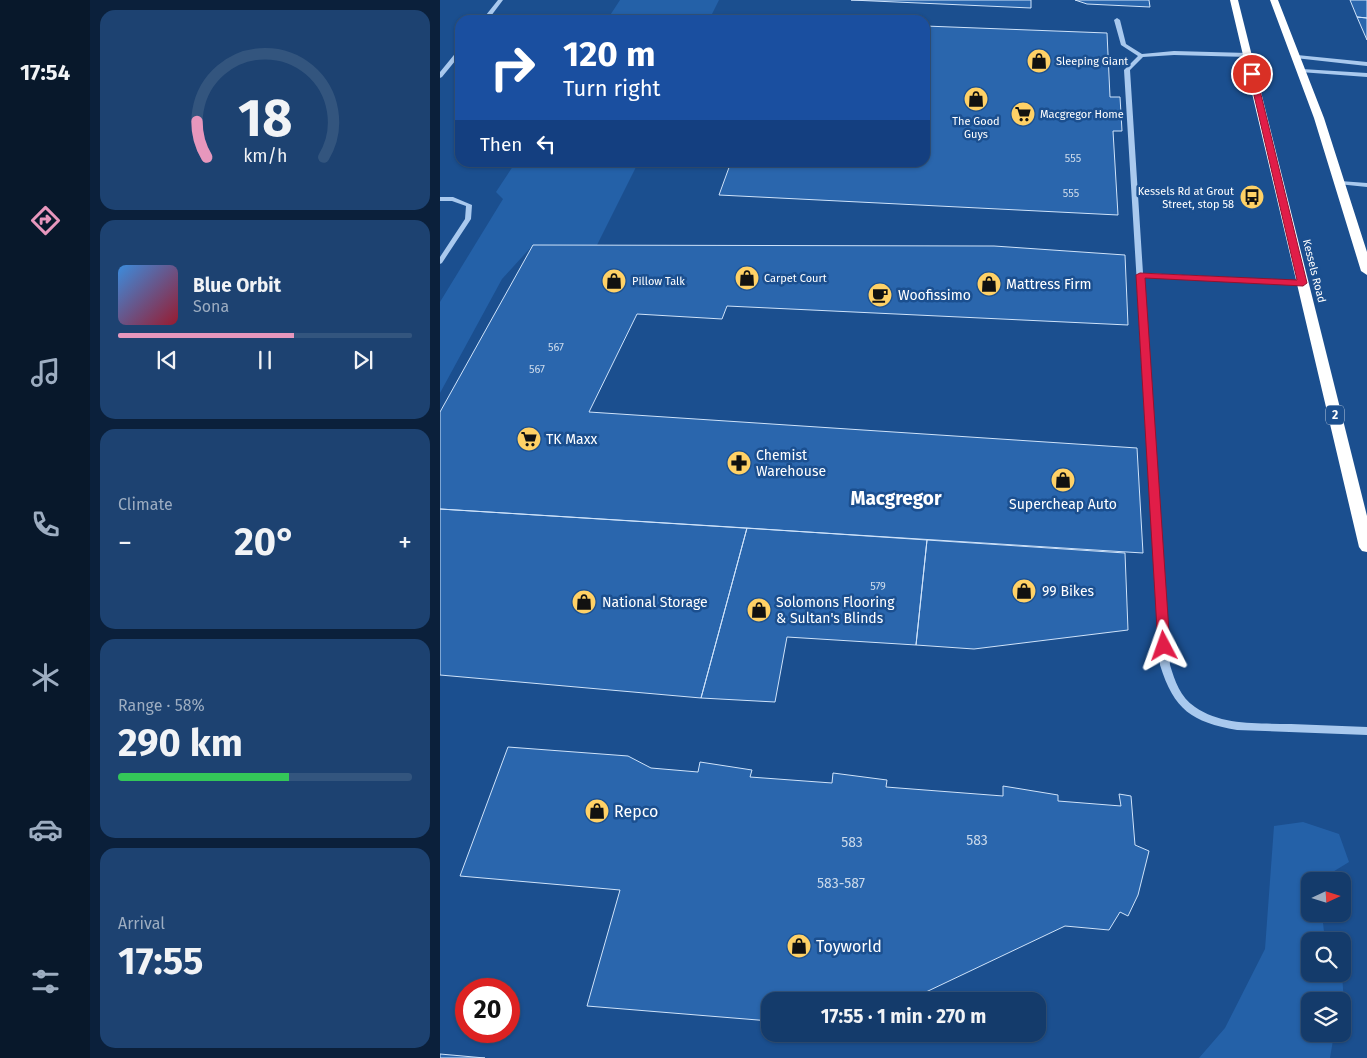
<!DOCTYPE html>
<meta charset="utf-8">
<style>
:root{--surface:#143b6b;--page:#1d4271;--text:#f1f3f6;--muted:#9dadc1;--line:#33557e;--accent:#e797bd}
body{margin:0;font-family:"Fira Sans",sans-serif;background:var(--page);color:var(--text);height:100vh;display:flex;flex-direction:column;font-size:19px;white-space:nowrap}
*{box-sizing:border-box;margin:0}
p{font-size:16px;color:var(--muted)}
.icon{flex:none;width:28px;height:28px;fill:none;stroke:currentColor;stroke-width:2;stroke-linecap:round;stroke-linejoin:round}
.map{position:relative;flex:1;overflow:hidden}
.details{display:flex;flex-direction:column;gap:10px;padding:10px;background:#0b203b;width:350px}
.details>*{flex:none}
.banner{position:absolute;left:15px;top:15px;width:475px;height:152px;border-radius:15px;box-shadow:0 1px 4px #0004,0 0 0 1px var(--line);background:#1a4fa0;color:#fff;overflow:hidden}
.needle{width:32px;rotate:86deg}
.controls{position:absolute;left:861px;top:872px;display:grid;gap:10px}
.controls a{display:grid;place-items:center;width:50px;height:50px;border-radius:10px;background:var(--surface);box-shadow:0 1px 4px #0004,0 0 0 1px var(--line);font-size:25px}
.speed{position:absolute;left:15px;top:978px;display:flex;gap:10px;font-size:25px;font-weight:700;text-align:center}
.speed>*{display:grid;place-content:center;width:65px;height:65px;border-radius:50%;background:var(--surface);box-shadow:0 1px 4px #0004,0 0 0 1px var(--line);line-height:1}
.speed .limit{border:8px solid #d22;background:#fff;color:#111}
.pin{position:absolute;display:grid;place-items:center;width:42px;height:42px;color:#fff;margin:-21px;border:2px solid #fff;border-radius:50%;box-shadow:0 1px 5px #0007}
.me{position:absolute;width:55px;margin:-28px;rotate:356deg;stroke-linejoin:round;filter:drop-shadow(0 0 4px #0008)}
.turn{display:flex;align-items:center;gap:18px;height:105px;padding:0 25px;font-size:22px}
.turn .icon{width:65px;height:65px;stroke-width:2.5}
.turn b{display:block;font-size:35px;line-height:42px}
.then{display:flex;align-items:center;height:48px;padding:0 25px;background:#0003;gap:10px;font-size:19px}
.big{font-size:38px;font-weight:700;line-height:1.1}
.details .card{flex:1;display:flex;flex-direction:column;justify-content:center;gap:8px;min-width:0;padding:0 18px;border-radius:15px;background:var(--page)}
.details .dial{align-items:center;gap:0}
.dial svg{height:130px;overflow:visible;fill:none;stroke:var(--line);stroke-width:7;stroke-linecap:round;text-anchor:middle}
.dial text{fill:var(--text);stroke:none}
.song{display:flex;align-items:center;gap:15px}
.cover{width:60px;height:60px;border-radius:8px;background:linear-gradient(135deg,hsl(210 70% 55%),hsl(350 70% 35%))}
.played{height:5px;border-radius:2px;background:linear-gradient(90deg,var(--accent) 60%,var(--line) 60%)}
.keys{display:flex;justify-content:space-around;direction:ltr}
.heat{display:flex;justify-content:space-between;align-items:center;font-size:28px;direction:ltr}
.charge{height:8px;border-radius:4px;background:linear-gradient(90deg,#34c759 58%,var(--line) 0)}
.trip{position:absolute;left:321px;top:992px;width:285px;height:50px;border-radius:15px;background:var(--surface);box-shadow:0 1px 4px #0004,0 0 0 1px var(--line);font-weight:700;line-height:50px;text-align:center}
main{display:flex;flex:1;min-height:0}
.tab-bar{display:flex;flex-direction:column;width:90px;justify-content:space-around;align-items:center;background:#08182b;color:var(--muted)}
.tab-bar .icon{width:35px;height:35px}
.tab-bar .current{color:var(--accent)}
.tab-bar b{font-size:22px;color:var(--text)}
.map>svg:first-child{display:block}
.green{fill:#2461a8}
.building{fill:#2a66ad;stroke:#cfe3fa}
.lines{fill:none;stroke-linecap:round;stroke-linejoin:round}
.minor{fill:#a9c9ee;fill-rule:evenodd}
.highway{fill:#fff;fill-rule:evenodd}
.route{fill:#e11d48;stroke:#92132f}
.labels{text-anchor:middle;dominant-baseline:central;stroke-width:5;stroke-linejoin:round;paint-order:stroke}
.far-poi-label{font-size:11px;fill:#fff;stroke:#1b4f8f;text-anchor:start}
.number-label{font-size:11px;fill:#cad9ea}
.far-street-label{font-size:11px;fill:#fff;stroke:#1b4f8f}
.shield{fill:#1b4f8f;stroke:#bbcadd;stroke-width:1}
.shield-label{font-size:12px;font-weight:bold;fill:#fff}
.poi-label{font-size:14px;fill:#fff;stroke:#1b4f8f;text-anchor:start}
.near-number-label{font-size:14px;fill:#cad9ea}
.near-poi-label{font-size:16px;fill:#fff;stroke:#1b4f8f;text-anchor:start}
.district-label{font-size:19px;font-weight:bold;fill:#fff;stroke:#1b4f8f}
</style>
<main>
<nav class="tab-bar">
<b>17:54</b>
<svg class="icon current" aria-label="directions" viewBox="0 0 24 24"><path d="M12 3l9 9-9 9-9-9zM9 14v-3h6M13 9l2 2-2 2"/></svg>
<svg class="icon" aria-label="music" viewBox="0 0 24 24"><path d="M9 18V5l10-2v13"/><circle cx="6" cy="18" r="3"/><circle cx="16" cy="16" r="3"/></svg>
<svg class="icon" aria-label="phone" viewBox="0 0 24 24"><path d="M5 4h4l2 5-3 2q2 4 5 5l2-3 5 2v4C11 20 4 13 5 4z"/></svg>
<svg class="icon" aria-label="climate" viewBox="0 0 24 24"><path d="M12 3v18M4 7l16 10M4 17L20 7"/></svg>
<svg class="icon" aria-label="car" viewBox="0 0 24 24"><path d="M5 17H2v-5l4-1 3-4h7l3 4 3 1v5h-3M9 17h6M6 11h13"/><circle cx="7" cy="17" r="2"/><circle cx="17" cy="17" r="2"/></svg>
<svg class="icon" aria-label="filters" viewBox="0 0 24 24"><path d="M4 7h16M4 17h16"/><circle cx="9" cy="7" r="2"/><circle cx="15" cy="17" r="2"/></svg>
</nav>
<section class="details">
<div class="card dial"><svg viewBox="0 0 100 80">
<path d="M14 69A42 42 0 1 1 86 69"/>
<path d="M14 69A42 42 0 0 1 8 47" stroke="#e797bd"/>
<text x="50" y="56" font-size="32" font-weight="700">18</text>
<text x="50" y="72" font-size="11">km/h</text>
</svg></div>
<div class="card">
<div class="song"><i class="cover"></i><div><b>Blue Orbit</b><p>Sona</p></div></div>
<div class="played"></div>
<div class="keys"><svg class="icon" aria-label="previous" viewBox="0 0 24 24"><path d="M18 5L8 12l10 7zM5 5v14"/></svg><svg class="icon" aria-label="pause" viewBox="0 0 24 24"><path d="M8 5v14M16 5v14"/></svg><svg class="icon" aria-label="next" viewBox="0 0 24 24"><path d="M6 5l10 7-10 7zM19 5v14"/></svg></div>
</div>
<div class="card"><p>Climate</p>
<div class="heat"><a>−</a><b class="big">20°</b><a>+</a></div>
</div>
<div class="card"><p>Range · 58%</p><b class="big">290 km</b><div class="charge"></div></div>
<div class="card"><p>Arrival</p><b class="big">17:55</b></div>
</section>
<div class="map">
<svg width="927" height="1058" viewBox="0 0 927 1058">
<rect width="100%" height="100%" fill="#1b4f8f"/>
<path class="green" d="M180 0H279L269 20H167Z
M75 163H198L157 245H93L62 279 0 393V302L63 199 56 192Z
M863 822 899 834 909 862 891 873 887 881H870V914H882L885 941H870V974H902L904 1003 903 1007 902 1001H870V1034H894L890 1058H759L785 1028 825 949 834 826Z"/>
<path class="building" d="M411 0H591V8Z
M635 0H709L710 7 647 4Z
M910 0H927V18L917 17Z
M917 17 927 18V40Z
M485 26 667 33 670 97H680L682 131H673L678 215 279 195 291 162H485Z
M93 245 554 246 685 255 688 325 287 306 282 319 197 314 149 412 697 448 703 553 0 509V412Z
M0 509 307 528 261 698 0 675Z
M307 528 487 540 476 645 347 637 335 702 261 698Z
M487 540 685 553 688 630 534 649 476 645Z
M68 747 188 756 211 768 258 772 260 762 312 770 310 777 392 783 393 773 447 780 446 787 563 796V786L618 795V801L681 806 679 794 691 796 695 845 709 851 698 895 688 916 680 912 669 930 625 926 467 1001H330V1021L147 1006 180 890 20 876Z
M0 1054 45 1058H0Z"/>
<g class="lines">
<path class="minor" d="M58 0H63L48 20H42Z
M677 18 680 20 686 44 702 54 734 51 808 53 811 55 808 57 734 55 703 57 690 70 703 273 863 281 867 283 863 285 704 277 730 665C735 681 740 697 755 707 782 726 819 723 851 724 876 725 902 726 927 727V735L797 730C752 722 734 710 720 665L684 70 698 56 681 45 674 20Z
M20 49V55L2 77 0 78V72L18 50Z
M857 55 927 62V66L855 58V56Z
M862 69 927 73V77L860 72V70Z
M900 181 927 183V187L898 184V182Z
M0 197H13L32 205 31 219 2 263 0 264V257L25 219 26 206 12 201H0Z"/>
<path class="highway" d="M790 0H798L927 516V552L922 551 919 547Z
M830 0H838L884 118 927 252V275L921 271 874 118Z"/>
</g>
<path class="route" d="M812 72 816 74 867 283 863 286 705 278 730 646 729 649H720L718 646 696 275 700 273 857 280 809 74Z"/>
<defs>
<symbol id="shop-disc" viewBox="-11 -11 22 22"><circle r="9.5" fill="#ffd166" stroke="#1b4f8f"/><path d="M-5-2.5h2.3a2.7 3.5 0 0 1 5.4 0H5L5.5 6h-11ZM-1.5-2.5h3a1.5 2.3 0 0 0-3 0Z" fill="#111"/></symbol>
<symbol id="supermarket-disc" viewBox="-11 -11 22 22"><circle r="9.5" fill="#ffd166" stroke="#1b4f8f"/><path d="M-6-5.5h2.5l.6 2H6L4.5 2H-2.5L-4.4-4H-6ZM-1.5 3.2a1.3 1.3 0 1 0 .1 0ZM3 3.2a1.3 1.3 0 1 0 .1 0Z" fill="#111"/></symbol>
<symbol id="bus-disc" viewBox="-11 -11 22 22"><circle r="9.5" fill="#ffd166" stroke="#1b4f8f"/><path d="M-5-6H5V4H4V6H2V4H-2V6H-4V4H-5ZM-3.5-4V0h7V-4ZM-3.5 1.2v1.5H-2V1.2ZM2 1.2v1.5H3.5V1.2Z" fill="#111"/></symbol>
<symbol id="cafe-disc" viewBox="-11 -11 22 22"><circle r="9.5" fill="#ffd166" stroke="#1b4f8f"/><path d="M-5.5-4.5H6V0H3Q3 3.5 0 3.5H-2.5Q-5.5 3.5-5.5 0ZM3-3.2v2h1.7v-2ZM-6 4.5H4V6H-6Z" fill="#111"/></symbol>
<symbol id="pharmacy-disc" viewBox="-11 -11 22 22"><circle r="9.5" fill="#ffd166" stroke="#1b4f8f"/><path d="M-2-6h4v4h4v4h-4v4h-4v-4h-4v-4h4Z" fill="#111"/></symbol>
</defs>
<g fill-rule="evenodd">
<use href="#shop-disc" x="585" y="47" width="28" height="28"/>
<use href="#shop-disc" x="522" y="85" width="28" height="28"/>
<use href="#supermarket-disc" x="569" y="100" width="28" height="28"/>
<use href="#bus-disc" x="798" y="183" width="28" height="28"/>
<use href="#shop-disc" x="293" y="264" width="28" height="28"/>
<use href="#shop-disc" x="160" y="267" width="28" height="28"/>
<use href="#shop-disc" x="535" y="270" width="28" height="28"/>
<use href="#cafe-disc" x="426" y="281" width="28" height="28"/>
<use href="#supermarket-disc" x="75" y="425" width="28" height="28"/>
<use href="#pharmacy-disc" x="285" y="449" width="28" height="28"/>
<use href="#shop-disc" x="609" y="466" width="28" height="28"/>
<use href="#shop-disc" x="570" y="577" width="28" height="28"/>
<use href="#shop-disc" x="130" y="588" width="28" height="28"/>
<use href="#shop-disc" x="305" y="596" width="28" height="28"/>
<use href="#shop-disc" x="143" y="797" width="28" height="28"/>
<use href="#shop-disc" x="345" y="932" width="28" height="28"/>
</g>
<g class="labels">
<g class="far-poi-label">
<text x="616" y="61">Sleeping Giant</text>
<text x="600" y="114">Macgregor Home</text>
<text x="536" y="121" text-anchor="middle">The Good<tspan x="536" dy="13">Guys</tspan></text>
<text x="794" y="191" text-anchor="end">Kessels Rd at Grout<tspan x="794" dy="13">Street, stop 58</tspan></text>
<text x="324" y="278">Carpet Court</text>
<text x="192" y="281">Pillow Talk</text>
</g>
<g class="number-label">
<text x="633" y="158">555</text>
<text x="631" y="193">555</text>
<text x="116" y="347">567</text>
<text x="97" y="369">567</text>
<text x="438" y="586">579</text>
</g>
<g class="far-street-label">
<text transform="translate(874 271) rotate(76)">Kessels Road</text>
</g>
<rect class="shield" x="886" y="405.5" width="18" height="19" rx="4"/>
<g class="shield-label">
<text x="895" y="415">2</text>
</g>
<g class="poi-label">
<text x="566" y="284">Mattress Firm</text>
<text x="458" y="295">Woofissimo</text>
<text x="106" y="439">TK Maxx</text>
<text x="316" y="455">Chemist<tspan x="316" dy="16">Warehouse</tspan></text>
<text x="623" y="504" text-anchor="middle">Supercheap Auto</text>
<text x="602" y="591">99 Bikes</text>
<text x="162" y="602">National Storage</text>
<text x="336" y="602">Solomons Flooring<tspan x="336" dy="16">&amp; Sultan's Blinds</tspan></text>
</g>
<g class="near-number-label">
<text x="537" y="840">583</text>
<text x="412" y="842">583</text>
<text x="401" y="883">583-587</text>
</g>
<g class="near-poi-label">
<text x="174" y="811">Repco</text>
<text x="376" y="946">Toyworld</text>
</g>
<g class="district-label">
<text x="456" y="498">Macgregor</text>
</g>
</g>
</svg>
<div class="controls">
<a><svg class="needle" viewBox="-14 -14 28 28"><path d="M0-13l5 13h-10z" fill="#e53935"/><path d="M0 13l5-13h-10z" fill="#9dadc1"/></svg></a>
<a><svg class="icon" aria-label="search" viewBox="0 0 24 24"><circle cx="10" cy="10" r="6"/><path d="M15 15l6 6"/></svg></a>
<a><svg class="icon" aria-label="layers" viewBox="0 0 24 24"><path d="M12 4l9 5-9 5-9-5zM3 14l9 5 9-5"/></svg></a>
</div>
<div class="speed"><div class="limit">20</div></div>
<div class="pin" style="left:812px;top:74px;background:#d93025"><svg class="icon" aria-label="arrive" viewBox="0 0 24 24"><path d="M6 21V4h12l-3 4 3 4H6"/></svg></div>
<svg class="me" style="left:724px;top:646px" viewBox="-20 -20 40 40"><path d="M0-17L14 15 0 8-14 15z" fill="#e11d48" stroke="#fff" stroke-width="4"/></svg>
<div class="trip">17:55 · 1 min · 270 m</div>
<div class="banner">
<div class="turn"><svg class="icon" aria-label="right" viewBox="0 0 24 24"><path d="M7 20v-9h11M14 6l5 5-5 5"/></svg><div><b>120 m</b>Turn right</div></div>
<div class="then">Then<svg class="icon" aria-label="left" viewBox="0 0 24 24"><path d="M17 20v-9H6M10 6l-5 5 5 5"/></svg></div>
</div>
</div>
</main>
